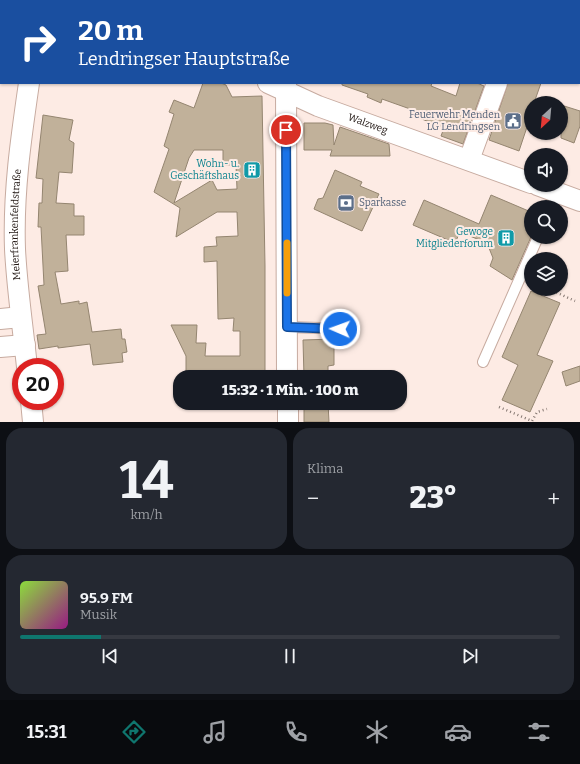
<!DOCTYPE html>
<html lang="de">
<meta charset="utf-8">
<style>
:root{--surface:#171b24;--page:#242831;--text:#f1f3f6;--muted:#9ea1a6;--line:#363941;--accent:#0f766e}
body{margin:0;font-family:Bitter,serif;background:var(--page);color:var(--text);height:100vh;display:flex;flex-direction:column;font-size:15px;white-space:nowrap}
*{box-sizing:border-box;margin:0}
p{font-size:13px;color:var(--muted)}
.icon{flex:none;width:22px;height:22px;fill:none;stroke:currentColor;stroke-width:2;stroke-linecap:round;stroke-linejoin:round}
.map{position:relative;height:422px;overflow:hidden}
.panel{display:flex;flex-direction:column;gap:6px;padding:6px;background:#0d0f14;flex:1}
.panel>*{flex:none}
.top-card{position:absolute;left:0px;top:0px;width:580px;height:84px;box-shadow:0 1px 3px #0004;background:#1a4fa0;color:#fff;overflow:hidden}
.needle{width:26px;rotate:206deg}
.buttons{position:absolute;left:524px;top:96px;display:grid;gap:8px}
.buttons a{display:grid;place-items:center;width:44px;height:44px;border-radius:50%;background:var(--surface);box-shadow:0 1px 3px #0004;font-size:20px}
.speed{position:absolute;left:12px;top:358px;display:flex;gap:8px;font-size:20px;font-weight:700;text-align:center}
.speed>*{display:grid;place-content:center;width:52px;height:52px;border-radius:50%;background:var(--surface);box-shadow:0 1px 3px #0004;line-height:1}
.speed .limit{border:6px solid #d22;background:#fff;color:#111}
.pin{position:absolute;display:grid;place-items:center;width:34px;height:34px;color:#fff;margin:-17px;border:2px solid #fff;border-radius:50%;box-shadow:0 1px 4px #0007}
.me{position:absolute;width:44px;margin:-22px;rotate:272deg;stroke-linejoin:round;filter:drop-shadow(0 0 3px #0008)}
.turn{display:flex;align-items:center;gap:14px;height:84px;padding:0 12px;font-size:18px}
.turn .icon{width:52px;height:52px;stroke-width:2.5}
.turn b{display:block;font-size:28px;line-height:34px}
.big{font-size:30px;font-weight:800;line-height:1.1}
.panel .card{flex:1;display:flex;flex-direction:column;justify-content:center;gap:6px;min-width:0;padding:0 14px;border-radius:16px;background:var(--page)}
.panel .dial{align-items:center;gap:0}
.dial b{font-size:52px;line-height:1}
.song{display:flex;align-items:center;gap:12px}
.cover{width:48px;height:48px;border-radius:6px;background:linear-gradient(135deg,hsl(90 70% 55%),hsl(310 70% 35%))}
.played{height:4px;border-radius:2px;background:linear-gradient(90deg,var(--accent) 15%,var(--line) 15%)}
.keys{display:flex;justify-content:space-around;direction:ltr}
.heat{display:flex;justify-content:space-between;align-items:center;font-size:22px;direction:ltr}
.panel .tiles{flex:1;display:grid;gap:6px;grid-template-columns:1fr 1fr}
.card:last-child{grid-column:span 2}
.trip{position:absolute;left:173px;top:370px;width:234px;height:40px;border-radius:16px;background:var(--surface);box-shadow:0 1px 3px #0004;font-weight:800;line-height:40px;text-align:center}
.menu{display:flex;height:64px;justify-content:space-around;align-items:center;background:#090b0e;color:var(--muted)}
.menu .icon{width:28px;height:28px}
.menu .active{color:var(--accent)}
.menu b{font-size:18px;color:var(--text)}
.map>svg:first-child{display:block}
.building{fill:#c1b19a;stroke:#948570;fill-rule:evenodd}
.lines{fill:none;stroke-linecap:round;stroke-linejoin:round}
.service-casing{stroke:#c7aba0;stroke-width:12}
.minor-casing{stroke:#c7aba0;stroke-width:22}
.path{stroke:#847771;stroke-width:2.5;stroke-dasharray:1 3;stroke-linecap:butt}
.service{stroke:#fff;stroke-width:10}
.minor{stroke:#fff;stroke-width:20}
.route-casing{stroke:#114b97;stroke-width:10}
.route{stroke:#1a73e8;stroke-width:7}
.slow{stroke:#f59e0b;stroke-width:7}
.labels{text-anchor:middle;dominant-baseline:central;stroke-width:4;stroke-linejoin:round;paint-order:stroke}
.service-label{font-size:10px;fill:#4e5e75;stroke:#fdebe4;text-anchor:end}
.street-label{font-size:10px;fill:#1f1511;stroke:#fdebe4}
.culture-label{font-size:10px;fill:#0d838f;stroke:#fdebe4;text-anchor:end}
</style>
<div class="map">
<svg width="580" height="422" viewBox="0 0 580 422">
<rect width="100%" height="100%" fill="#fdebe4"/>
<path class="building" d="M203 83H221L226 85 232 97 262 96 265 266V377H186V356L171 325H197L196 343H206L205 356H240V331H233L234 318 218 319 217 261 204 262V247L217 246 216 237 238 236 237 212H217L176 237 180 208 154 192 169 149 164 146 174 114 169 112 174 100 194 108ZM194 150H223V165H236L237 189 217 190 212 180 174 203 189 158Z
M342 83H432L431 86 456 96 460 83H477L484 86 463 144 441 136 444 128 412 115 413 110 382 99 381 103 367 97 368 94 342 85Z
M508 83H541L534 103H531V128L527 127 519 151 489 140Z
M561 105 580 111V126L574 143 561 138Z
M43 115 73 120 69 140 74 143 72 173 59 172 56 203 74 204V216H84V235H66L68 271 55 272 61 304 79 301V304L87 302 92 332 121 329 122 339H125L127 352 122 353 123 362 93 365 90 344 58 348V346L39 349 37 335 46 334 38 286 44 285 41 227H38L39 203H42L43 179 36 178Z
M304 123H325L333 125 334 145 340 127 389 144 390 156H330L332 150H304Z
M335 170 362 182 360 186 379 194 362 231 314 209 318 199 323 198Z
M491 195 531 212V237L512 280 490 266 493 258 487 243 460 232 455 243 413 225 424 200 479 224Z
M531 291 560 303 537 355 553 361 530 412 502 400 518 365 502 357Z
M334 339V365L328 366V377H304L303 340Z
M580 366V381L566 386 562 372Z
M304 403H328L329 422H304Z"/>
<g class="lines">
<defs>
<path id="service" d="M552 207 558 193
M287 327 354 329
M483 362 538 237"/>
<g id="minor">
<path d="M53 0 55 1"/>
<path d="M282 0V1"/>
<path id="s1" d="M268 83 318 106 531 183"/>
<path d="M286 83 287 377"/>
<path d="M469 160 497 83"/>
<path d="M537 185 580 201"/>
<path d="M0 319 21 317"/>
<path d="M0 347 25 345"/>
<path id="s2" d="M27 367C23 328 17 289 15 249 13 193 21 138 29 83"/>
<path d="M31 401 33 422"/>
<path d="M288 403V422"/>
</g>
</defs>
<use href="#service" class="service-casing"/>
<use href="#minor" class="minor-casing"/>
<path class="path" d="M527 1 528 0
M549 289 575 301
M499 407 532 421 537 412 547 409"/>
<use href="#service" class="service"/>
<use href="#minor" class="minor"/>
</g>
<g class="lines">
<defs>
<path id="route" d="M286 130 287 327 340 329"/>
</defs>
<use href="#route" class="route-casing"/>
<use href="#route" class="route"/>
<path class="slow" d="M287 243V293"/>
</g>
<defs>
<symbol id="civic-square" viewBox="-11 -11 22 22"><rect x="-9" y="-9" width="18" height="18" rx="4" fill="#5c6f8a" stroke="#fdebe4"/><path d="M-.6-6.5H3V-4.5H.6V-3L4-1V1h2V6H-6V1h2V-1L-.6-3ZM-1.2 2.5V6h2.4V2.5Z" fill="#fff"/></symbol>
<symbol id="building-square" viewBox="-11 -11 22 22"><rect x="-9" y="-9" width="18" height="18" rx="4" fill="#0f9aa8" stroke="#fdebe4"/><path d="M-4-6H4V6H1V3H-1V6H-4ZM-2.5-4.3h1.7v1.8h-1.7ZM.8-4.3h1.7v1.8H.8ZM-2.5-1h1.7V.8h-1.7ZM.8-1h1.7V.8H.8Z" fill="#fff"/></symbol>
<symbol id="bank-square" viewBox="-11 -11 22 22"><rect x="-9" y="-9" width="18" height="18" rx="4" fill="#5c6f8a" stroke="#fdebe4"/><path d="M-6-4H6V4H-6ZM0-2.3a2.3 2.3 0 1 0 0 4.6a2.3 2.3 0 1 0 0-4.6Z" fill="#fff"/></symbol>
</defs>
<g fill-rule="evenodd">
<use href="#civic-square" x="503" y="111" width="20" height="20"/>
<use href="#building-square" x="242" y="160" width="20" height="20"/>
<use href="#bank-square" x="336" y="193" width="20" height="20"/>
<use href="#building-square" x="496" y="228" width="20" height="20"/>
</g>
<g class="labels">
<g class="service-label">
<text x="500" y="115">Feuerwehr Menden<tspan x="500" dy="12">LG Lendringsen</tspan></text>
<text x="359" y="203" text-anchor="start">Sparkasse</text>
</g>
<g class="street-label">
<text stroke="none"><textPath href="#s1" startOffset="108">Walzweg</textPath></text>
<text stroke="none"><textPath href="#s2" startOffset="143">Meierfrankenfeldstraße</textPath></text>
</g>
<g class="culture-label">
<text x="239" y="164">Wohn- u.<tspan x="239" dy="12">Geschäftshaus</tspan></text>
<text x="493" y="232">Gewoge<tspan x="493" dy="12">Mitgliederforum</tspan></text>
</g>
</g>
</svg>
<div class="buttons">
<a><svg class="needle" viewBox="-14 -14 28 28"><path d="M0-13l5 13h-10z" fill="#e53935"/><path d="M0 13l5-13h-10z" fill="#9ea1a6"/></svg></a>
<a><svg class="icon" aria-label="sound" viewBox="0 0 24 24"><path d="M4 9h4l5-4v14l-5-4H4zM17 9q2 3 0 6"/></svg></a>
<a><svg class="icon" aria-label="search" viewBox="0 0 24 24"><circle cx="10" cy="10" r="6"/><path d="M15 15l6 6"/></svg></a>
<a><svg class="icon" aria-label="layers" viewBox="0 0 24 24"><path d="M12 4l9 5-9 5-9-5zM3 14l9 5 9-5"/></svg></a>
</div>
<div class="speed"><div class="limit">20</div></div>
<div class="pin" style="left:286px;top:130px;background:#d93025"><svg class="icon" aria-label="arrive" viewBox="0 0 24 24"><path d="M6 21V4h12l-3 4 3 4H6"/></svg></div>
<svg class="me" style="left:340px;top:329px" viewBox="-20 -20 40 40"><circle r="17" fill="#1a73e8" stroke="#fff" stroke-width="3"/><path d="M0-11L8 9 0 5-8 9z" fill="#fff"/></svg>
<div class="trip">15:32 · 1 Min. · 100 m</div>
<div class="top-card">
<div class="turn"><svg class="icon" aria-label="right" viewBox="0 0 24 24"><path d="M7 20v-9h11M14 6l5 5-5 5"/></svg><div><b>20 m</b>Lendringser Hauptstraße</div></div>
</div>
</div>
<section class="panel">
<div class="tiles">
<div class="card dial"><b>14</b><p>km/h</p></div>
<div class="card"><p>Klima</p>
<div class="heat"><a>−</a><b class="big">23°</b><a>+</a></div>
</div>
<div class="card">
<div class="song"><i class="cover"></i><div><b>95.9 FM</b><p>Musik</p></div></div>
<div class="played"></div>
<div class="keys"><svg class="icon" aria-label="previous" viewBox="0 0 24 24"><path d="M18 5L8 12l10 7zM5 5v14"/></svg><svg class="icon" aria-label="pause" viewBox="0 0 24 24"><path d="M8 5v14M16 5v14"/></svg><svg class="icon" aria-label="next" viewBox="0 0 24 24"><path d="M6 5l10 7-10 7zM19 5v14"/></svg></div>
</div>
</div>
</section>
<nav class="menu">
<b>15:31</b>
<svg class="icon active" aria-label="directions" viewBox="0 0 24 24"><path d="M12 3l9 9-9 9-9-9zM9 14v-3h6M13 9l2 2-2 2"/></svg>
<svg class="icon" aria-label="music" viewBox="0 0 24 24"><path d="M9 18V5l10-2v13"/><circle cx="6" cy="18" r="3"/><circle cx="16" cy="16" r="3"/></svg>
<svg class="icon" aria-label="phone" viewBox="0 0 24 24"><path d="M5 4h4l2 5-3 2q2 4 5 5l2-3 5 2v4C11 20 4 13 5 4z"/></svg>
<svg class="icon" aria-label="climate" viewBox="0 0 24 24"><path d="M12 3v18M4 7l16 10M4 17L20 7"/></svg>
<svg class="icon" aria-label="car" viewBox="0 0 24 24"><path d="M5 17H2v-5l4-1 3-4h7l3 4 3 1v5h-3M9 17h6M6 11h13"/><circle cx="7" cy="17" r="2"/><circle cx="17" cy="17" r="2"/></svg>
<svg class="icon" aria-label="filters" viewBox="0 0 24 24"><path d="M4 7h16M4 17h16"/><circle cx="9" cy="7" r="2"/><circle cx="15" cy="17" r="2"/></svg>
</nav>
